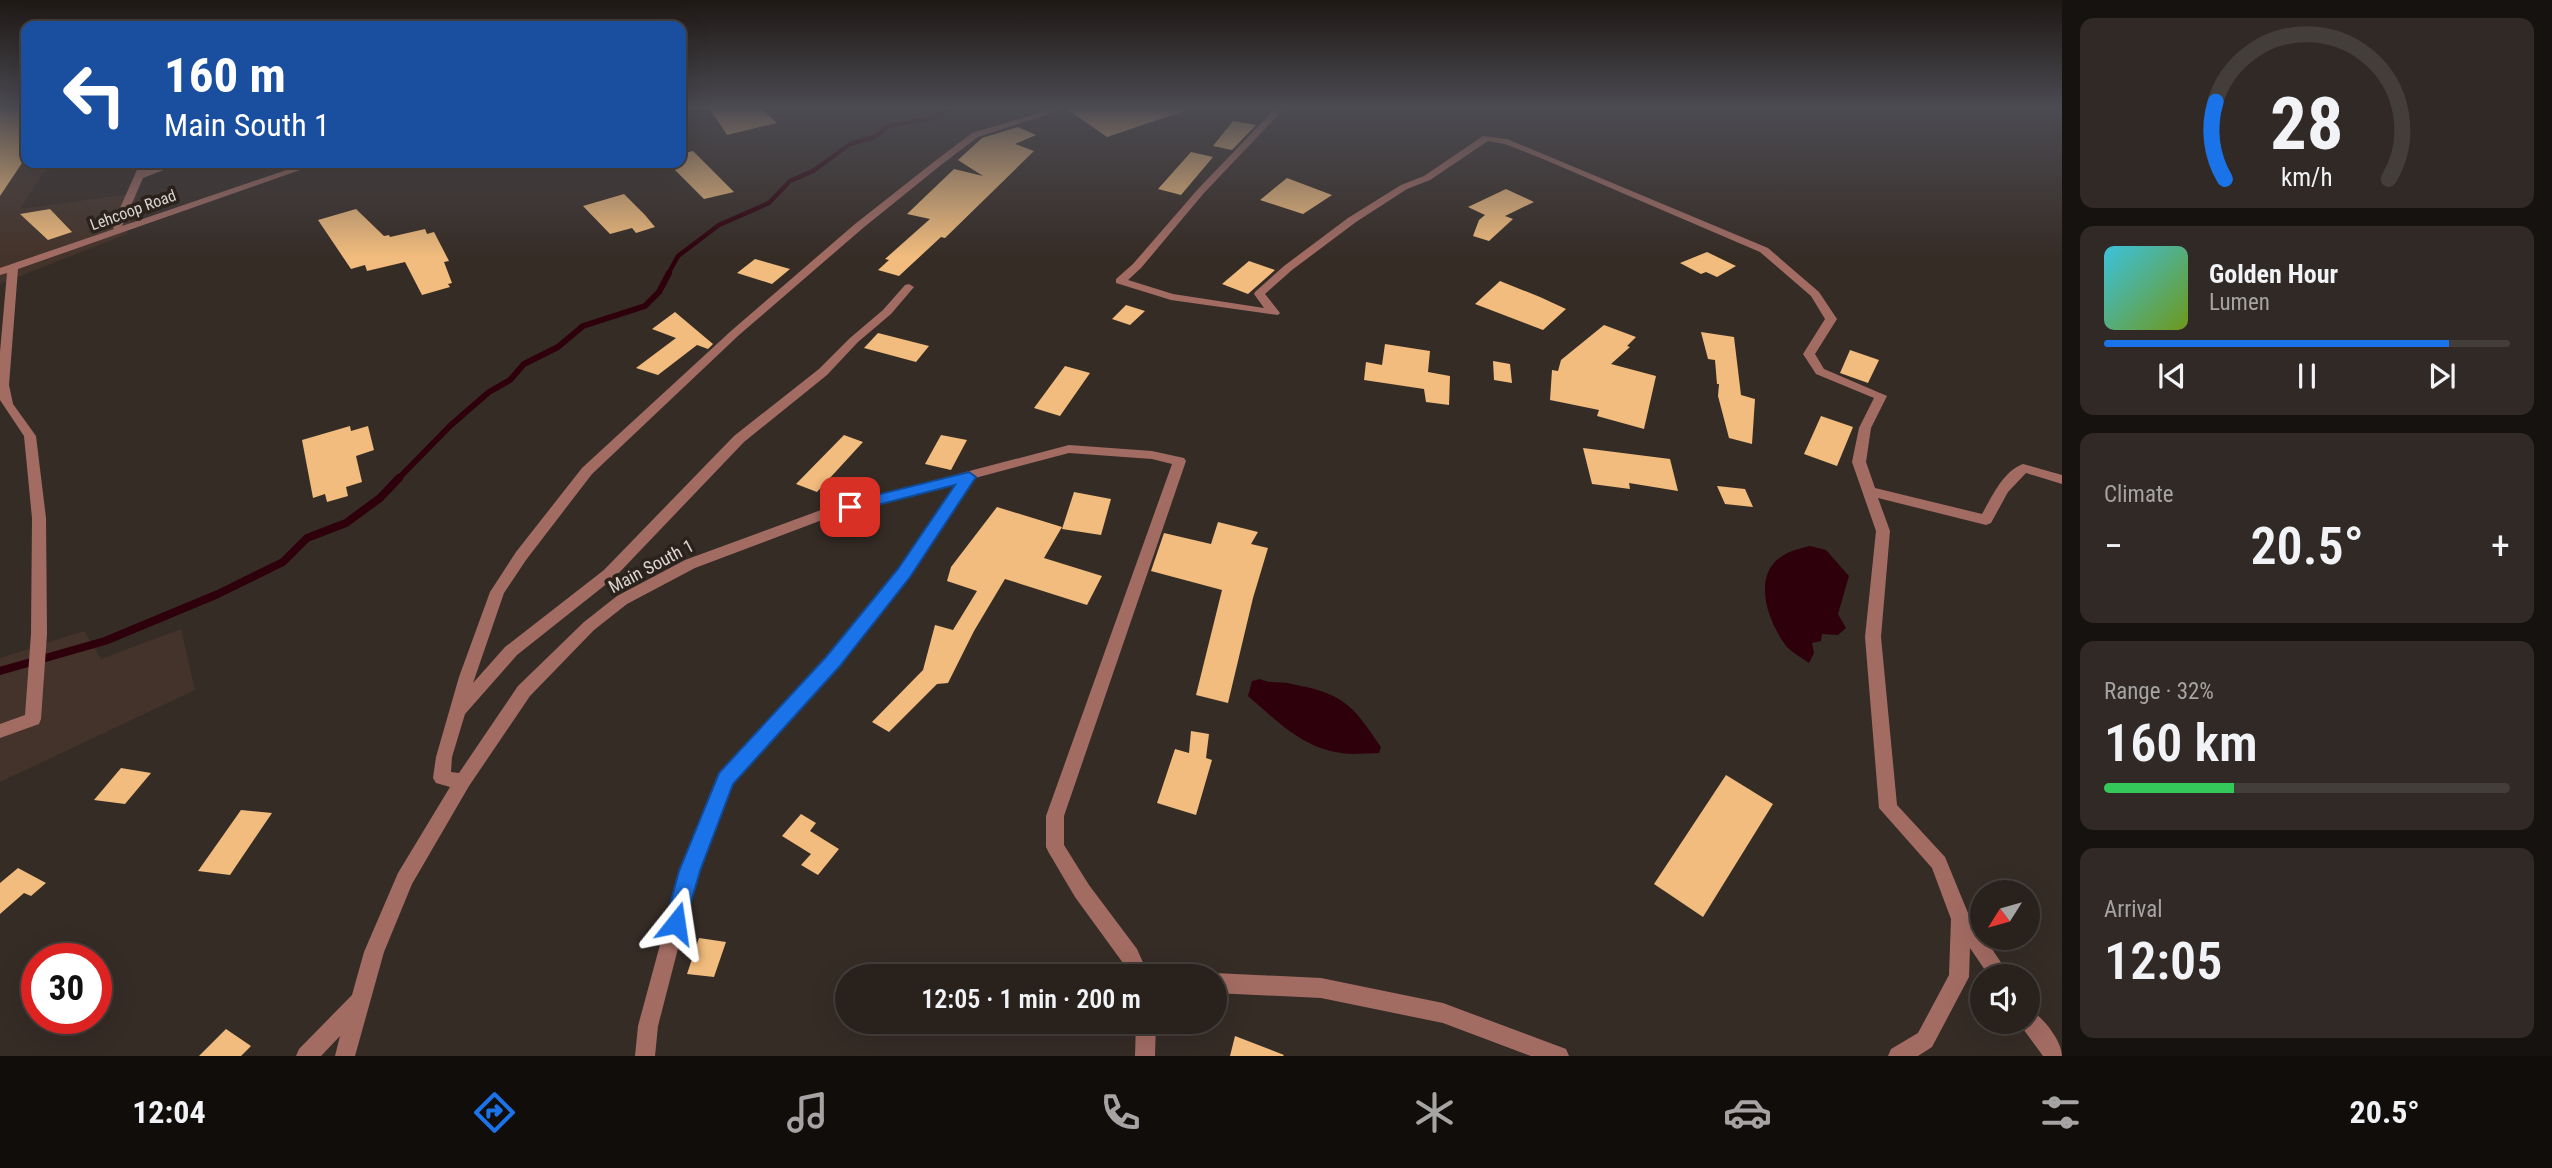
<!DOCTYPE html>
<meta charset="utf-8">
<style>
:root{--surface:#28211c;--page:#302925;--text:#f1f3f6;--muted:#a5a3a3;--line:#443e3b;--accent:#1a73e8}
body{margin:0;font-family:"Roboto Condensed",sans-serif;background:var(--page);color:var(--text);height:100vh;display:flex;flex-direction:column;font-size:26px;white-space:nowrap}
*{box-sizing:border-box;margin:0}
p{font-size:23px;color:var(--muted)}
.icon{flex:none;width:38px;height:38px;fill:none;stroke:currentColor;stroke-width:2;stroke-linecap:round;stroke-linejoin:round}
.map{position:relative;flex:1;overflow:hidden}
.details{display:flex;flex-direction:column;gap:18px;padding:18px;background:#16120f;width:490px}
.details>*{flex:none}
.guide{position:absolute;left:21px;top:21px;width:665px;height:147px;border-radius:14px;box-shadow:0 7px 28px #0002,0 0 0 2px var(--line);background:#1a4fa0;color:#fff;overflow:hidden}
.needle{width:46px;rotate:233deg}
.buttons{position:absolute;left:1970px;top:880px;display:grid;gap:14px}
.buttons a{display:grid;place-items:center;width:70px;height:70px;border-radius:50%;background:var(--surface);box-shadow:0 7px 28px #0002,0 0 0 2px var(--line);font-size:35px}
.speed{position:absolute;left:21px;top:943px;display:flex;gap:14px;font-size:35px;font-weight:700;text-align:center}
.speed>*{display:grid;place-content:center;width:91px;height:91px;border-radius:50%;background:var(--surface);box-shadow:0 7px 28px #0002,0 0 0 2px var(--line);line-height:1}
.speed .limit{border:10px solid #d22;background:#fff;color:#111}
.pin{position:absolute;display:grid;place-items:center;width:60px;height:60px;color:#fff;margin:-30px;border-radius:14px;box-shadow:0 4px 10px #0006}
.me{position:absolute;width:77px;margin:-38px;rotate:15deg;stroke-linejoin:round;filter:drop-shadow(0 0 5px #0008)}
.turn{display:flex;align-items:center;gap:24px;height:147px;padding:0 28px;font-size:32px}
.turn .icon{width:91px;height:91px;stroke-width:2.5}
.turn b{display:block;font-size:49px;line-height:60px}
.big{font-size:52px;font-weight:600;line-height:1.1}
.details .tile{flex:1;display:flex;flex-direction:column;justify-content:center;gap:10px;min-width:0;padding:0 24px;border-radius:14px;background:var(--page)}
.details .dial{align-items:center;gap:0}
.dial svg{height:182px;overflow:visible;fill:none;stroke:var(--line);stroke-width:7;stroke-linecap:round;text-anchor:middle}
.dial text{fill:var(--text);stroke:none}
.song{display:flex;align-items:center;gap:21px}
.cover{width:84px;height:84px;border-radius:10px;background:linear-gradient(135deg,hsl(190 70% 55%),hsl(80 70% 35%))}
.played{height:7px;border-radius:4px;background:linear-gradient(90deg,var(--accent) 85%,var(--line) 85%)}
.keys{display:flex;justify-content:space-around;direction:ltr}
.heat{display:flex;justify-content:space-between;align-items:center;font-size:38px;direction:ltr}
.charge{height:10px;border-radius:5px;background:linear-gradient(90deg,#34c759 32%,var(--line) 0)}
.trip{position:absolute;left:835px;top:964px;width:392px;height:70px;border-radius:35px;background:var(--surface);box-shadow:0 7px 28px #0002,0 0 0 2px var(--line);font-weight:600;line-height:70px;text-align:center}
.tabs{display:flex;height:112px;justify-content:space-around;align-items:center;background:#100d0b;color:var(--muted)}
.tabs .icon{width:49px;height:49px}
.tabs .selected{color:var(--accent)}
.tabs b{font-size:32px;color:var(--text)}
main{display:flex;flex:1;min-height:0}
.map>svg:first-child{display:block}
.built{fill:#44332a}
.water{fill:#2e000c}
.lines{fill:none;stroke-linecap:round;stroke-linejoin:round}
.stream-far2{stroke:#2e000c;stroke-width:4.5}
.stream-far1{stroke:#2e000c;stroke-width:6}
.stream{stroke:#2e000c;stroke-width:8}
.building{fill:#f1bc7d}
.minor{fill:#a36c63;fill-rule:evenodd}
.route{fill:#1a73e8;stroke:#114b97;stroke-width:2}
.labels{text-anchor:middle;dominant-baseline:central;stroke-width:7;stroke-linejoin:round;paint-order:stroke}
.far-street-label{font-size:16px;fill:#dcd5d1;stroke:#2c221c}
.street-label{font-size:18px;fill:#dcd5d1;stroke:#2c221c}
</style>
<main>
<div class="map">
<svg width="2062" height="1056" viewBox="0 0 2062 1056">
<rect width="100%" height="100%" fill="#362c26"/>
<path class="built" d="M0 109H26V163H50L20 209 138 193 127 234 0 284Z
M181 629 195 690 0 782V658L84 631 101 659Z"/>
<path class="water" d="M1810 546 1826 550 1849 576 1838 614 1846 628 1838 635 1822 634 1821 641 1812 643 1814 653 1809 663C1802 658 1793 653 1787 647 1768 623 1750 574 1784 555 1792 550 1802 548 1810 546Z
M1260 679C1270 684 1281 681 1292 684 1344 694 1352 704 1381 747L1379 753C1367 753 1353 755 1341 753 1302 748 1276 720 1248 696L1252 681Z"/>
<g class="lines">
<path class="stream-far2" d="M668 274 678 256 719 225 769 203 790 181 813 171 850 144 875 137 889 126 932 118 951 109"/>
<path class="stream-far1" d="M397 480 451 425 489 392 510 380 524 364 558 347 583 326 645 306 659 292 669 273"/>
<path class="stream" d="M0 671 105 641 218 594 283 562 307 538 346 523 380 498 399 478"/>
</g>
<path class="building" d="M0 109H26V157L0 196Z
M710 109H762L777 123 727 135Z
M1067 109H1184V111L1107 137Z
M1233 121 1256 125 1232 150 1213 146Z
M1018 127 1036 135 1015 144 1034 151 945 238 941 237 899 276 878 270 889 260 885 259 930 219 907 214 954 169 983 176 958 160 982 138Z
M693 151 734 192 704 199 668 163H681V154Z
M1191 152 1213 157 1181 195 1158 189Z
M1287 178 1332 195 1303 214 1260 200Z
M1506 189 1534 202 1505 216 1513 219 1489 241 1473 236 1479 220 1485 215 1468 207Z
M624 194 645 215 655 227 636 233 632 228 610 234 583 206Z
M50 209 72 232 48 240 20 214Z
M356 209 384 236 389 235 390 237 425 229 427 234 434 232 449 261 444 262 452 283 448 284 450 287 422 295 405 262 367 271 365 265 351 269 318 220Z
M1707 252 1736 266 1717 277 1706 272 1701 274 1680 263Z
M755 259 790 269 772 284 737 273Z
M1249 261 1275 270 1248 294 1222 284Z
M1500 281 1540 297 1566 309 1543 330 1475 304Z
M1126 305 1145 311 1130 325 1112 319Z
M675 312 713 344 708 349 697 345 658 375 636 368 676 338 652 329Z
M1604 325 1636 337 1627 346 1630 347 1611 364 1656 376 1644 429 1597 416 1599 410 1550 400 1552 370 1558 371 1561 360Z
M1701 332 1734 337 1741 395 1755 399 1752 444 1729 438 1718 396 1719 384H1717L1715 360 1708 359Z
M878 333 929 346 916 362 864 348Z
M1385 344 1430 351 1428 372 1450 376 1449 405 1426 402 1424 389 1364 380 1366 362 1382 365Z
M1850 350 1879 360 1868 383 1840 373Z
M1493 361 1510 364 1512 383 1494 380Z
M1065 366 1090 373 1060 416 1034 408Z
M1821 416 1853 427 1837 466 1804 454Z
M350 426 351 431 368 426 374 450 356 456 362 482 346 487 348 496 327 502 325 494 313 498 302 440Z
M844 435 863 442 817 492 796 484Z
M941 435 967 440 951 470 925 464Z
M1583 448 1670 459 1678 491 1629 483 1630 489 1592 484Z
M1717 486 1745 489 1753 507 1725 504Z
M1074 492 1111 499 1101 535 1062 529Z
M997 507 1062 527 1044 558 1102 576 1087 605 1005 579 974 631 948 683 937 684 889 732 872 722 923 670 935 625 953 630 977 591 947 581 951 567Z
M1218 522 1258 532 1251 544 1268 548 1253 598 1228 703 1196 695 1222 590 1151 571 1164 533 1211 544Z
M1191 731 1209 734 1206 758 1212 760 1196 815 1157 803 1175 749 1189 753Z
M121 768 151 773 125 804 94 800Z
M1726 775 1773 804 1703 917 1654 884Z
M241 810 272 813 230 875 198 871Z
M801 814 816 823 810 831 839 849 818 875 801 865 811 854 782 836Z
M18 868 46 883 31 896 24 893 0 914V883Z
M699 938 726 942 714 977 687 974Z
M226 1029 251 1046 241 1056H199Z
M1235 1036 1284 1055 1283 1056H1230Z"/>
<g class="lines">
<path class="minor" d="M1052 109H1064L978 137 941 165 863 228 739 335 592 474 526 560 504 593 473 683 505 647 604 570 734 436 819 369 850 338 883 310 905 285 909 284 914 287 891 314 858 342 827 375 744 442 614 578 517 655 465 714 452 757 451 772 459 773 518 686 584 622 617 596 685 560 821 510 1069 445 1152 451 1184 458 1186 461 1064 816V845L1089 885 1137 949 1149 976H1129L1123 963 1075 897 1049 853 1046 847V816L1172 464 1152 459 1069 453 975 478 909 577 839 666 733 783 698 871 658 1026 655 1056H635L638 1026 680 871 720 774 827 658 899 569 958 483 830 517 695 568 627 604 594 630 530 696 469 786 412 884 384 952 355 1056H335L340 1036 321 1056H296L299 1049 352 995 364 952 398 873 450 787 436 783 433 778 436 757 459 677 490 592 516 552 582 468 731 331 855 224 935 161 972 133Z
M1273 109 1283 110 1204 193 1141 268 1128 280 1173 294 1264 308 1254 294 1255 292 1284 266 1348 218 1401 185 1424 176 1483 136 1507 139 1768 248 1819 292 1837 319 1815 354 1824 369 1887 396 1871 428 1866 462 1875 488 1982 514C1992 497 2003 471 2023 464L2062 475V484L2026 473 2008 492 1991 523 1986 525 1878 498 1890 531 1881 637 1897 805 1945 857 1968 913 2010 976H1989L1970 948 1969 977 1932 1047 1918 1056H1888L1891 1049 1918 1033 1949 975 1951 919 1932 868 1879 808 1865 637 1876 531 1852 462 1859 428 1874 398 1816 374 1803 354 1825 319 1811 296 1760 252 1543 159 1505 144 1488 141 1430 180 1407 189 1356 222 1292 270 1265 294 1280 313 1278 315 1171 300 1116 283V279L1133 264 1198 189 1274 110Z
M140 163H149L146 170 169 163H182L143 178 122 226 307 163H320L18 269 9 385 13 404 36 436 46 518 47 634 41 719 39 724 0 738V724L25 715 31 634 32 518 24 436 0 400V352L7 273 0 275V268L114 229 112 226Z
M1214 973 1321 978 1443 1003 1566 1049 1569 1056H1531L1443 1023 1321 998 1214 993V976H1207Z
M2028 1009C2042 1015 2062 1041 2062 1056H2043L2021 1026 2019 1022H2028Z
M1136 1022H1156L1155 1056H1135Z"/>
</g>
<linearGradient id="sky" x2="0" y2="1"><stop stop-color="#1e1815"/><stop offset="0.42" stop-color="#4c4b52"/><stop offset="1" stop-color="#4c4b52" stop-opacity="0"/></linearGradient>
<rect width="2062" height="257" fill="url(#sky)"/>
<path class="route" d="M969 472 976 477 910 577 839 667 733 784 700 871 683 930 676 933 668 930 665 923 679 871 719 773 826 657 898 569 955 485 850 512 842 507 844 503Z"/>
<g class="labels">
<g class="far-street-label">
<text transform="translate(133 210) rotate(-20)">Lehcoop Road</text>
</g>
<g class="street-label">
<text transform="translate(651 566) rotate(-28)">Main South 1</text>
</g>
</g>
</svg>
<div class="buttons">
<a><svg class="needle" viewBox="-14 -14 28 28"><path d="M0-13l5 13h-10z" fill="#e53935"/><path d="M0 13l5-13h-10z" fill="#a5a3a3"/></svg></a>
<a><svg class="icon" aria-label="sound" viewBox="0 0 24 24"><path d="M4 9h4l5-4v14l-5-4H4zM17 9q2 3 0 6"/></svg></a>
</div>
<div class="speed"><div class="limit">30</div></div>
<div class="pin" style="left:850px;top:507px;background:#d93025"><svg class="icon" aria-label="arrive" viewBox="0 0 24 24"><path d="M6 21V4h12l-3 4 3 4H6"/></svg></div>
<svg class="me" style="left:676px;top:923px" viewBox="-20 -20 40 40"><path d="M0-17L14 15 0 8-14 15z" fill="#1a73e8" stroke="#fff" stroke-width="4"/></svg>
<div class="trip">12:05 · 1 min · 200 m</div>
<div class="guide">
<div class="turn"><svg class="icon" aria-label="left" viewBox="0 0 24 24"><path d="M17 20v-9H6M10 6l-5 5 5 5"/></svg><div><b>160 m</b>Main South 1</div></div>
</div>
</div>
<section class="details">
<div class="tile dial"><svg viewBox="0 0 100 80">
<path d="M14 69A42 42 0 1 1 86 69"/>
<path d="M14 69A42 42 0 0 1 10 35" stroke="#1a73e8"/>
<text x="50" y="56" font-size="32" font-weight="700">28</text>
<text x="50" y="72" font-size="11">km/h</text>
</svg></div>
<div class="tile">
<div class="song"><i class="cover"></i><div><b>Golden Hour</b><p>Lumen</p></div></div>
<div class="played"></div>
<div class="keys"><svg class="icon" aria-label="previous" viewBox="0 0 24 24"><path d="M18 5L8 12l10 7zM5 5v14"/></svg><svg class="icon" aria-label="pause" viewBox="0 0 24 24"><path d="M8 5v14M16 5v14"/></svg><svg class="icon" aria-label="next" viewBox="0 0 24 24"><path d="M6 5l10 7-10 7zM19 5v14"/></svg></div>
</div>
<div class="tile"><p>Climate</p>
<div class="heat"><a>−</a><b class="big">20.5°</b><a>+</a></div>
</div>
<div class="tile"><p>Range · 32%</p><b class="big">160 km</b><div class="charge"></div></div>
<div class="tile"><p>Arrival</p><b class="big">12:05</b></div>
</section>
</main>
<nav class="tabs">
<b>12:04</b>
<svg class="icon selected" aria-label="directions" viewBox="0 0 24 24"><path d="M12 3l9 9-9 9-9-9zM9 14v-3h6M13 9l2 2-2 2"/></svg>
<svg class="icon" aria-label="music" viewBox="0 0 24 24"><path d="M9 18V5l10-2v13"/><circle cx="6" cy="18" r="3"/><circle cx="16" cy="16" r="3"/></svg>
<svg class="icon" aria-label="phone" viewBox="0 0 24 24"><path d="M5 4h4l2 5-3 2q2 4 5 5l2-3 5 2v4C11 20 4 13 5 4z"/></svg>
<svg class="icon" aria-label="climate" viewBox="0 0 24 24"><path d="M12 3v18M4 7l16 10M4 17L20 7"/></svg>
<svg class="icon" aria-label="car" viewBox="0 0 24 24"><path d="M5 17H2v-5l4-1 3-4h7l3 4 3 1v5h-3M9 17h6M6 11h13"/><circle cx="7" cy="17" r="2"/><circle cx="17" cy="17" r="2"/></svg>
<svg class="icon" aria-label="filters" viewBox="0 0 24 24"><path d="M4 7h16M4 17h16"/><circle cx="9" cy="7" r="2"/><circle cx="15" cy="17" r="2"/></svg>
<b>20.5°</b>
</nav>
